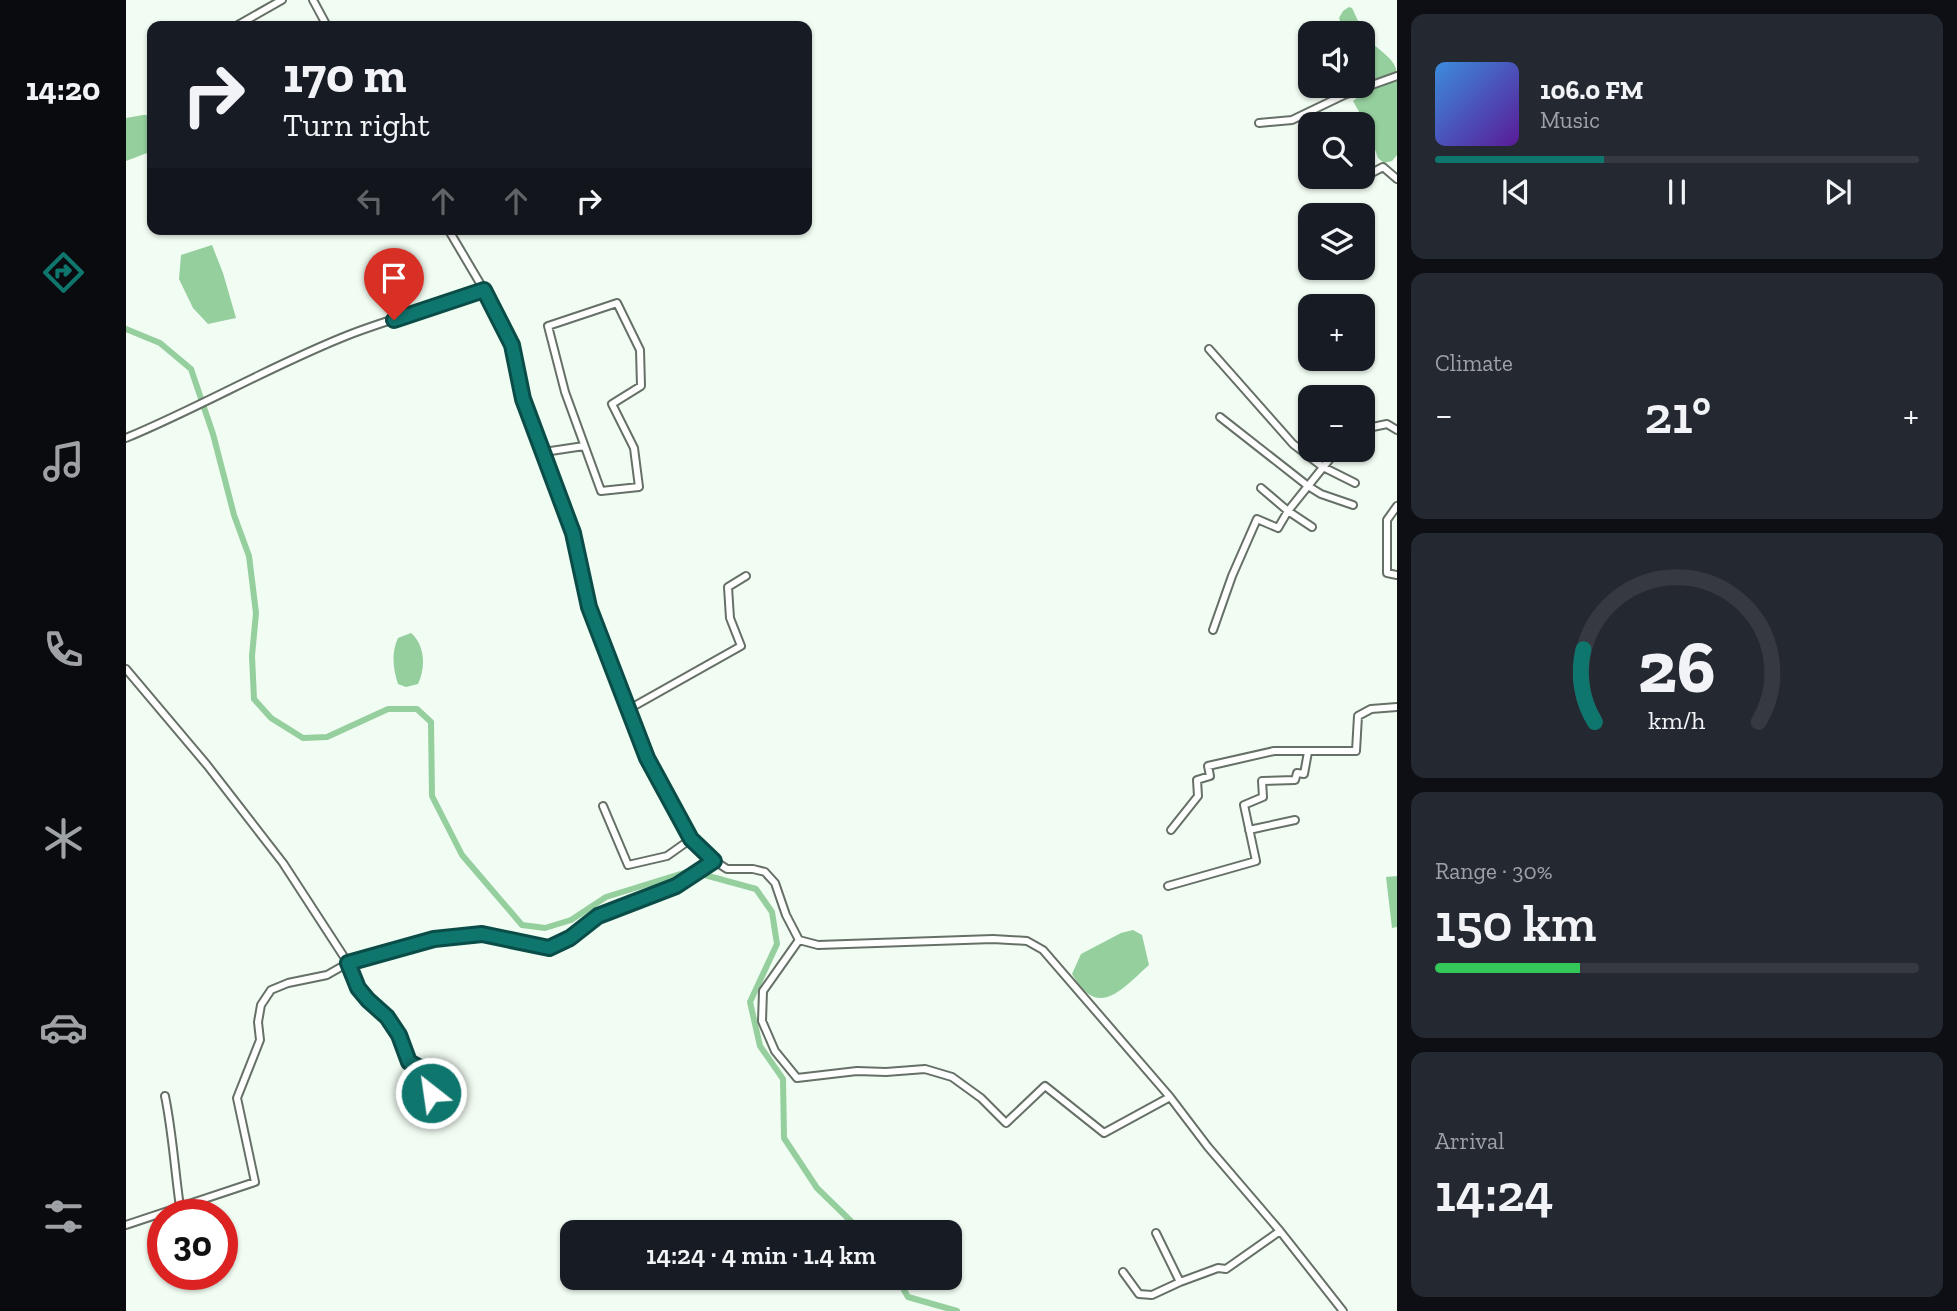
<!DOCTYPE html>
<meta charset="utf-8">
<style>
:root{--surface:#171b24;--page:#242831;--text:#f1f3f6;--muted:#9ea1a6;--line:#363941;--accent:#0f766e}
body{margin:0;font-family:"Zilla Slab",serif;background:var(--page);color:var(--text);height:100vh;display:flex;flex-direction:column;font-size:26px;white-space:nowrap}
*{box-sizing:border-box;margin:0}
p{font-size:23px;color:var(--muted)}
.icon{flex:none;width:38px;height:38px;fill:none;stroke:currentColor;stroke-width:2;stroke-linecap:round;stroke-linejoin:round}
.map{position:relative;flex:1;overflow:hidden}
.sheet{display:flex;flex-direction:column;gap:14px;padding:14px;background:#0d0f14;width:560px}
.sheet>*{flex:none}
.top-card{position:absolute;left:21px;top:21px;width:665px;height:214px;border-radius:14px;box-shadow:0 2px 5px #0004;background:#171b24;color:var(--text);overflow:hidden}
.tools{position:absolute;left:1172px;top:21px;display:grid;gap:14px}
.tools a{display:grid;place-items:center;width:77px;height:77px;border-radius:14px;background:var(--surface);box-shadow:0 2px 5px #0004;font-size:35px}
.speed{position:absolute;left:21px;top:1199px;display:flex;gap:14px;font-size:35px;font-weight:700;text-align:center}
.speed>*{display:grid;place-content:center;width:91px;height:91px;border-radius:50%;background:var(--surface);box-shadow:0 2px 5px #0004;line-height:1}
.speed .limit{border:10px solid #d22;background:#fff;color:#111}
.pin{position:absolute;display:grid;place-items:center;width:60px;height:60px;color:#fff;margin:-72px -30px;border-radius:50% 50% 50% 0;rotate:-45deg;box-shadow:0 0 7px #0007}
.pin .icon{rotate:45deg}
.me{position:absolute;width:77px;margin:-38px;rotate:330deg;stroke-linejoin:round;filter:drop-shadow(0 0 5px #0008)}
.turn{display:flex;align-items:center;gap:24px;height:147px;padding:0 21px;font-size:32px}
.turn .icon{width:91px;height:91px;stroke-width:2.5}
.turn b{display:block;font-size:49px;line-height:60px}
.lanes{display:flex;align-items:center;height:66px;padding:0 21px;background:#0003;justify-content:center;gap:35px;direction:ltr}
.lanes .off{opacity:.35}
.big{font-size:52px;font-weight:600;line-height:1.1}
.sheet .widget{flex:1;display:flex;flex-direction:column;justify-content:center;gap:10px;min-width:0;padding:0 24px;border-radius:14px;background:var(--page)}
.sheet .dial{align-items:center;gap:0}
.dial svg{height:182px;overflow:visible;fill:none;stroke:var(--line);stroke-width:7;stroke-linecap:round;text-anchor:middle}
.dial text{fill:var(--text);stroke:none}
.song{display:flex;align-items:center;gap:21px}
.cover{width:84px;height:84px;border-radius:10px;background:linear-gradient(135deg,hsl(210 70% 55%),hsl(270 70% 35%))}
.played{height:7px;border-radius:4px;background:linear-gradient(90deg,var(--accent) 35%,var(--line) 35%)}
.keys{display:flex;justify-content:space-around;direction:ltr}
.heat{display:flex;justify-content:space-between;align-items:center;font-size:38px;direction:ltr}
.charge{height:10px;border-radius:5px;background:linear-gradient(90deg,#34c759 30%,var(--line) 0)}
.trip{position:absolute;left:434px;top:1220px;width:402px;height:70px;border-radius:14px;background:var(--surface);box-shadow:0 2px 5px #0004;font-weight:600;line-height:70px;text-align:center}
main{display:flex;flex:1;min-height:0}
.menu{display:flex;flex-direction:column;width:126px;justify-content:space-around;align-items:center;background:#090b0e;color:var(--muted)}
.menu .icon{width:49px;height:49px}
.menu .active{color:var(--accent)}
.menu b{font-size:32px;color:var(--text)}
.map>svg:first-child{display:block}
.water{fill:#95cf9e}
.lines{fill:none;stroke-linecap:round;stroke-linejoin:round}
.canal{stroke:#95cf9e;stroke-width:6}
.minor-casing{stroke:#667067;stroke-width:10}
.minor{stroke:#fff;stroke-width:6}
.route-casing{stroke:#0a4d48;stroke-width:18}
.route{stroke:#0f766e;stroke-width:12}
</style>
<main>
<nav class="menu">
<b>14:20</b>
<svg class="icon active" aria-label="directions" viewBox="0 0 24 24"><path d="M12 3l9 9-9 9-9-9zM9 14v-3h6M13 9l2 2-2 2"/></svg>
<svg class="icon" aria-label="music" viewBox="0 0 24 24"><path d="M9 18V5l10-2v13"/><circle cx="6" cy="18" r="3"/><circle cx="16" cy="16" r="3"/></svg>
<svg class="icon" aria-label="phone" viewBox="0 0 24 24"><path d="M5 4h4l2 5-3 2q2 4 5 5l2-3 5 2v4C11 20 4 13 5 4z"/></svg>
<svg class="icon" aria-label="climate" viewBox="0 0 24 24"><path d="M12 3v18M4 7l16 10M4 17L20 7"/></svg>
<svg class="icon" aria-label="car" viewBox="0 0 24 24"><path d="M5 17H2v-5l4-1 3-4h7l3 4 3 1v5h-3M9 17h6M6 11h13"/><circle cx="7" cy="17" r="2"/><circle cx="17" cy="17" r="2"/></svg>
<svg class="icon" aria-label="filters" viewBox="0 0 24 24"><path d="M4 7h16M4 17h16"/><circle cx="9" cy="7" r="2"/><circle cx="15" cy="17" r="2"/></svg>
</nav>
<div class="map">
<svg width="1271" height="1311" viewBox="0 0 1271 1311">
<rect width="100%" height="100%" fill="#f1fcf2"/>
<path class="water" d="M1223 7 1226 8C1231 18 1236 31 1243 40 1253 51 1271 59 1271 75L1250 81 1237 57V33C1223 33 1218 32 1213 18L1217 11Z
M1271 79V155L1266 161 1258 163 1252 158 1241 126 1227 101 1240 91Z
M17 115H26L21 153 0 161V118Z
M86 245 97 273 110 318 82 324 67 308 53 279 55 255Z
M285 633C299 645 300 667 292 684L280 687 272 684C267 669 265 653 272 638Z
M1271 876V927L1266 928 1260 877Z
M1007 930 1016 935 1023 965C995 990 972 1020 946 974L955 954 995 933Z"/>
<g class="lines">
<path class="canal" d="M0 329 34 343 65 369 87 434 108 515 123 556 130 613 126 656 128 699 145 718 177 738 201 737 262 709H291L305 722 306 796 336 855 396 925 419 928 445 920 480 897 564 871 630 889 646 912 651 944 624 1002 634 1046 657 1079 658 1138 691 1188 736 1232
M771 1278 782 1297 831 1311"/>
<defs>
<path id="minor" d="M187 0 201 26
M110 26 156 0
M1133 123 1166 120 1218 95 1271 76
M1236 178 1257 167 1271 179
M322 229 358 290 386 345 397 399 447 533 463 607 521 758 565 839 584 858 601 869H627L639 872 649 883 660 915 673 940 692 945 867 939 901 941 917 950 1044 1097 1082 1147 1154 1231 1217 1311
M491 303 514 350 515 386 486 404 508 448 513 487 475 491 439 392 422 326Z
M1083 349 1167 444 1197 467 1229 483
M1094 417 1182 486 1195 494 1227 505
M1237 429 1261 424 1271 430
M0 438C77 406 148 364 225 334 269 317 314 306 358 290
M418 452 458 446
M1135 488 1162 511 1186 527
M1271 506 1261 520V573L1271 575
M1087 630 1106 576 1131 519 1152 528 1162 511 1211 450
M0 669 81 765 157 863 222 963 232 988 242 1001 261 1017 273 1035 283 1062 303 1073 308 1113
M503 709 615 646 604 618 602 587 620 576
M477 806 502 865 541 856 565 839
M1045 830 1072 796 1071 780 1084 776 1082 766 1148 751H1230L1232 716 1245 709 1271 707
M1123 830 1169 820
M1042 886 1130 861 1118 805 1137 797 1136 781 1169 780 1171 773 1178 774 1182 752
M673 940 637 991 636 1021 649 1051 671 1078 731 1071 760 1072 799 1069 826 1077 855 1098 880 1123 919 1086 978 1133 1044 1097
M39 1096C47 1135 49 1175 55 1214
M0 1225 129 1182 111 1098 134 1040 132 1022 135 1005 145 990 162 983 201 975 222 963 308 939 356 934 423 948 444 938 472 916 549 886 588 861
M1030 1233 1054 1282 1092 1268 1100 1269 1154 1231
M997 1272 1013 1294 1026 1295 1054 1282"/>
</defs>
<use href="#minor" class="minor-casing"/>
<use href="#minor" class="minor"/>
</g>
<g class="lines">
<defs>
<path id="route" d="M268 320 358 290 386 345 397 399 447 533 463 607 521 758 565 839 588 861 550 886 472 916 444 938 423 948 356 934 308 939 222 963 232 988 242 1000 261 1017 273 1035 283 1062 303 1073 305 1093"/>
</defs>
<use href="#route" class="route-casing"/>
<use href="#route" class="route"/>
</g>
</svg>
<div class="tools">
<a><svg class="icon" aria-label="sound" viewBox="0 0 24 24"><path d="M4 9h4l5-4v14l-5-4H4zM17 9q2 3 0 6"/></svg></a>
<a><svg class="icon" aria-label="search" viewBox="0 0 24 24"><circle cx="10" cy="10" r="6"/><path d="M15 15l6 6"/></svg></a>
<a><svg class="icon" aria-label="layers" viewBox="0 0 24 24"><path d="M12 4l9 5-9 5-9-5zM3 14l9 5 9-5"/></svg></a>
<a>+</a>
<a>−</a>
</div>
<div class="speed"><div class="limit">30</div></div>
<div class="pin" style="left:268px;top:320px;background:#d93025"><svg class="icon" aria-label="arrive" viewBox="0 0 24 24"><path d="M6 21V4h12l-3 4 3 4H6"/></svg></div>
<svg class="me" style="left:305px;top:1093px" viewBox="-20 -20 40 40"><circle r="17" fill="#0f766e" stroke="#fff" stroke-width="3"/><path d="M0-11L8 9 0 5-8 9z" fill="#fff"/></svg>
<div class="trip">14:24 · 4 min · 1.4 km</div>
<div class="top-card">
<div class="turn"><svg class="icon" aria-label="right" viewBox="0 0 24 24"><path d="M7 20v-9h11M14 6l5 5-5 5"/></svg><div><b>170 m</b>Turn right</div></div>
<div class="lanes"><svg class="icon off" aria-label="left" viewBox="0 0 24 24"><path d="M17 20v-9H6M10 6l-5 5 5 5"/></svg><svg class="icon off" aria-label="ahead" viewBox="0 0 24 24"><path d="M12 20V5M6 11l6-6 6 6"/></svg><svg class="icon off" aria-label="ahead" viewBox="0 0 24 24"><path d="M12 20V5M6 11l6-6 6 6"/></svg><svg class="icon" aria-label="right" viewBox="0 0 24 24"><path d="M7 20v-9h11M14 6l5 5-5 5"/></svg></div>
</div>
</div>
<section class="sheet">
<div class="widget">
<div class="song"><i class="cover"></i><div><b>106.0 FM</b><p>Music</p></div></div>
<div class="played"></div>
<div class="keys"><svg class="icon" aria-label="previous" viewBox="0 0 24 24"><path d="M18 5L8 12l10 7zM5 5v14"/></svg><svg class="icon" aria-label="pause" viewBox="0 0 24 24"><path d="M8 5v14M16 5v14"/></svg><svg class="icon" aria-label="next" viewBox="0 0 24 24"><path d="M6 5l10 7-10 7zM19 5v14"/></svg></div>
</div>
<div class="widget"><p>Climate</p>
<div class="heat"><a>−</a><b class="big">21°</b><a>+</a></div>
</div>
<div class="widget dial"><svg viewBox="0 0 100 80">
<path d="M14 69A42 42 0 1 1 86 69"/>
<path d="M14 69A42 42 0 0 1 9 37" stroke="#0f766e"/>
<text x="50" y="56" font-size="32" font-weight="700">26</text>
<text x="50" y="72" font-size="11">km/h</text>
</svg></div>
<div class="widget"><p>Range · 30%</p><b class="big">150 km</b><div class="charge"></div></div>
<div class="widget"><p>Arrival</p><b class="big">14:24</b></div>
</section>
</main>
